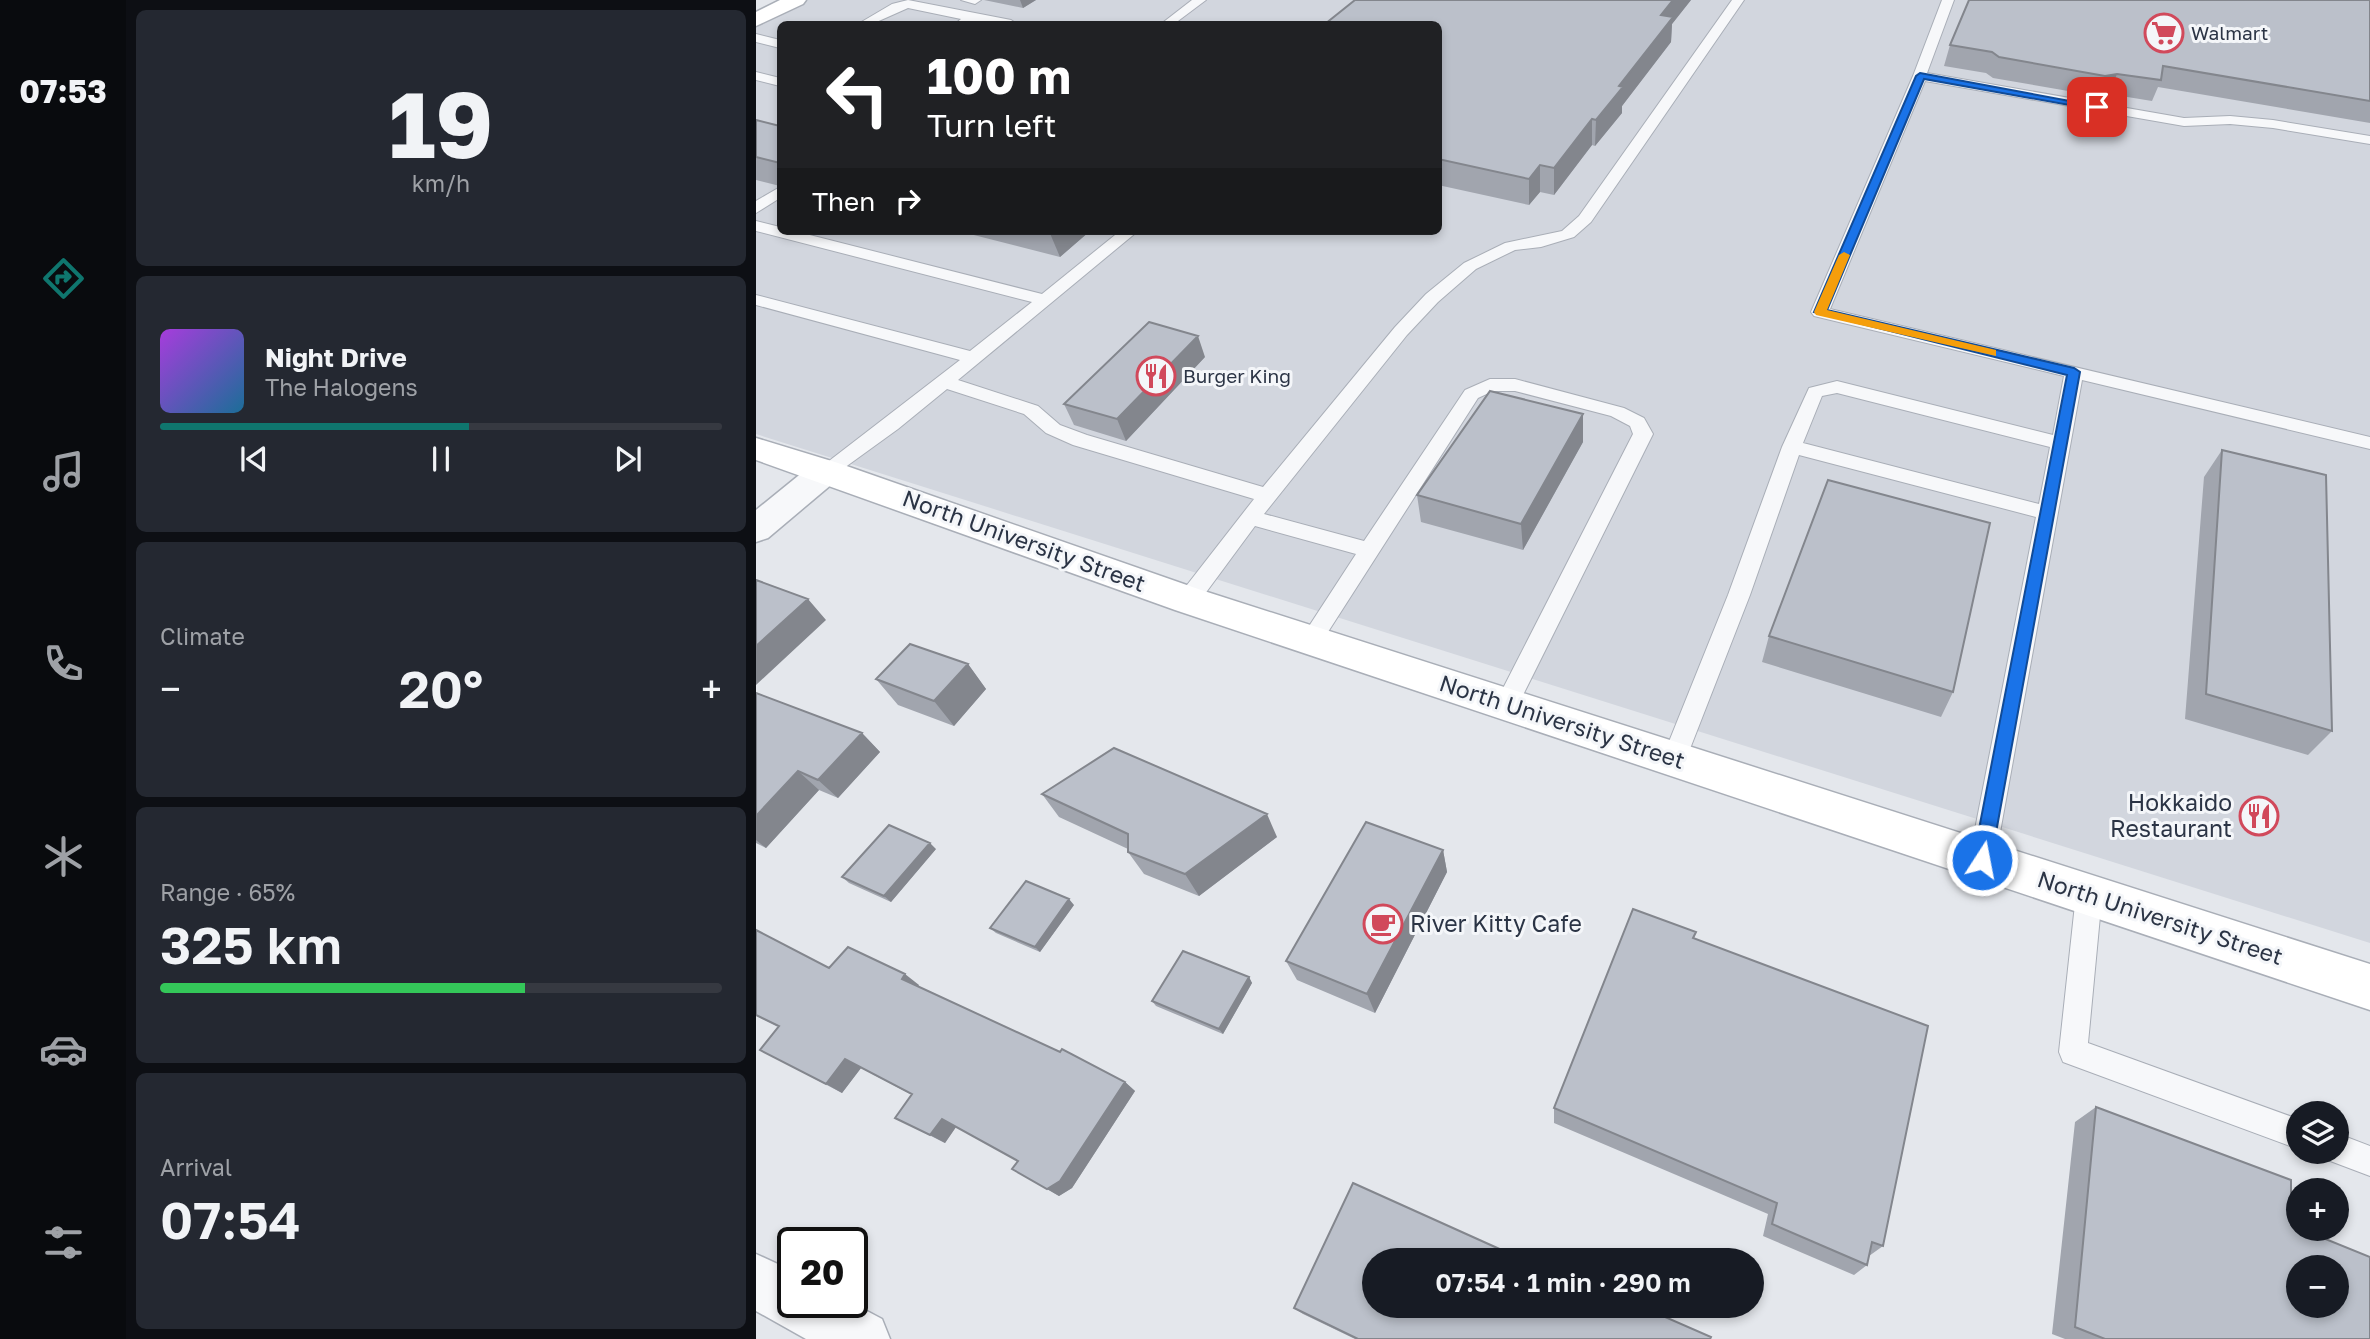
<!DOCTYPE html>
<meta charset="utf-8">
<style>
:root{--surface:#171b24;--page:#242831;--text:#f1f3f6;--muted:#9ea1a6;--line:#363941;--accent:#0f766e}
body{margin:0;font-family:"Golos Text",sans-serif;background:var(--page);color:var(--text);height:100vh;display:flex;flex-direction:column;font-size:26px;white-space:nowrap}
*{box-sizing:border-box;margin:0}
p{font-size:23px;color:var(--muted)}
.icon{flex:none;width:38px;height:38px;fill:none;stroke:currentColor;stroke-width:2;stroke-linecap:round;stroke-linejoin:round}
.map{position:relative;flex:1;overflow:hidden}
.side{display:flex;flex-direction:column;gap:10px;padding:10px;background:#0d0f14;width:630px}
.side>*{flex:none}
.top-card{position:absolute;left:21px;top:21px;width:665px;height:214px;border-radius:10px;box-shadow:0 4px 10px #0003;background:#202124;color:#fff;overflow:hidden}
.fabs{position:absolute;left:1530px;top:1101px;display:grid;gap:14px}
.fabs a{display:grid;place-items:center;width:63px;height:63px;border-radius:50%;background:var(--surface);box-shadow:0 4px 10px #0003;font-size:35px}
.speed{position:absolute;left:21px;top:1227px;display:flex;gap:14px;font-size:35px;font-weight:700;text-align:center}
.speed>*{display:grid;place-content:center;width:91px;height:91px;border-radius:50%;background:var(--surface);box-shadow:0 4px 10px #0003;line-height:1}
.speed .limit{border:4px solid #111;border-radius:10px;background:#fff;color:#111}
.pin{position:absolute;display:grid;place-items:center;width:60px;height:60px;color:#fff;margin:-30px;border-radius:14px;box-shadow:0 4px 10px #0006}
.me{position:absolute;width:77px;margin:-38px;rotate:11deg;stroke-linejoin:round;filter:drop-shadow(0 0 5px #0008)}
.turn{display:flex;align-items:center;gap:24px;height:147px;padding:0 35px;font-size:32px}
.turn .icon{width:91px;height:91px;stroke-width:2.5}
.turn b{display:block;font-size:49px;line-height:60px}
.then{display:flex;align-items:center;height:66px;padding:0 35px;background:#0003;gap:14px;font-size:26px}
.big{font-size:52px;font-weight:600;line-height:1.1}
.side .widget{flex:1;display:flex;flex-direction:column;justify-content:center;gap:10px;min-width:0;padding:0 24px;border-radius:10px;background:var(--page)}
.side .dial{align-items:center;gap:0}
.dial b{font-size:91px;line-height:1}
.song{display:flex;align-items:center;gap:21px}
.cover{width:84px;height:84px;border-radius:10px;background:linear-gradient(135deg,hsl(280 70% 55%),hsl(200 70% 35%))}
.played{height:7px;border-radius:4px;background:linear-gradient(90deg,var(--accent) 55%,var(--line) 55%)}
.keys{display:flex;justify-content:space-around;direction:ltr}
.heat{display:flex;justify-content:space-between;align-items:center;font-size:38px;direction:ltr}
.charge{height:10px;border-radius:5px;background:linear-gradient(90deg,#34c759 65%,var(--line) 0)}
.trip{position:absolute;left:606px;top:1248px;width:402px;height:70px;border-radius:35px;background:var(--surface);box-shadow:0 4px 10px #0003;font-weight:600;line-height:70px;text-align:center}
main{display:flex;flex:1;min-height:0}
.menu{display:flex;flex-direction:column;width:126px;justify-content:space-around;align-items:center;background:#090b0e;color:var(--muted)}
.menu .icon{width:49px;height:49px}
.menu .selected{color:var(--accent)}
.menu b{font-size:32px;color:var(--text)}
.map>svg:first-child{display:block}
.built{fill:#d2d6de;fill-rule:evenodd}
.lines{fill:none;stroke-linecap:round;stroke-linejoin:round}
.lane-casing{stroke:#a9aeb7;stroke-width:2}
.street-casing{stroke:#a9aeb7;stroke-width:3}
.secondary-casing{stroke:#a9aeb7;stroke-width:3}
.lane{fill:#f7f8fa;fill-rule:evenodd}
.street{fill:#f7f8fa;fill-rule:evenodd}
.secondary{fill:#fff;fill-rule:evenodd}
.wall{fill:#a1a5ae}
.shaded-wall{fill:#83868d}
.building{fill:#bbc0ca;stroke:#83868d;stroke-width:2;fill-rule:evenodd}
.route{fill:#1a73e8;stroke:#114b97;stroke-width:2}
.slow{fill:#f59e0b}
.labels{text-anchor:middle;stroke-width:6;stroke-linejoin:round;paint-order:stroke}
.far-poi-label{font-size:19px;fill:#2b3445;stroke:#f4f6f9;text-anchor:start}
.street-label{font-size:23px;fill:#2b3445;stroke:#f4f6f9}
.poi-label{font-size:23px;fill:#2b3445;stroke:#f4f6f9;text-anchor:end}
</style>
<main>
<nav class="menu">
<b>07:53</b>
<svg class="icon selected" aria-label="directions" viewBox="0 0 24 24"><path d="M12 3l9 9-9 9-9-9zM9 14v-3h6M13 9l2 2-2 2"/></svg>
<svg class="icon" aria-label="music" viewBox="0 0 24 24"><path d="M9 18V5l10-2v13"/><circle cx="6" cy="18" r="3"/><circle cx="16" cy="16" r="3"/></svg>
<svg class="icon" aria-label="phone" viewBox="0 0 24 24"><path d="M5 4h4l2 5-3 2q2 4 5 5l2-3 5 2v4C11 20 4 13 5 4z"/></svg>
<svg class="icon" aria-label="climate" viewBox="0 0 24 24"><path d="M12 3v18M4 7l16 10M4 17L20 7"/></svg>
<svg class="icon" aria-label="car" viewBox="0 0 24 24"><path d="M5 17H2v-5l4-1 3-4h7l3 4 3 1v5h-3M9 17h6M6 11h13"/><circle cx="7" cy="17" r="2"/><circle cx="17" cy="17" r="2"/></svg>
<svg class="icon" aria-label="filters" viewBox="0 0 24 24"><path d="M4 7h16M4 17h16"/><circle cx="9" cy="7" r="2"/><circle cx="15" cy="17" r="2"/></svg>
</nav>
<section class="side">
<div class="widget dial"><b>19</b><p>km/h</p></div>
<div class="widget">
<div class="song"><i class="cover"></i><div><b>Night Drive</b><p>The Halogens</p></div></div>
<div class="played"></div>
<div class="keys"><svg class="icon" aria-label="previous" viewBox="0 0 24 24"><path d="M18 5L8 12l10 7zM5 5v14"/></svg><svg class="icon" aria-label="pause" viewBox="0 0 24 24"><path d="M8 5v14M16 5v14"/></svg><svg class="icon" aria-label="next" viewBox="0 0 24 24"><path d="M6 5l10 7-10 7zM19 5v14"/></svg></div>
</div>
<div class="widget"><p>Climate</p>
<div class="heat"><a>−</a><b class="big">20°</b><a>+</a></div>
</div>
<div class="widget"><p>Range · 65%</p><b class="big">325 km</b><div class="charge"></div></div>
<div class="widget"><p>Arrival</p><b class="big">07:54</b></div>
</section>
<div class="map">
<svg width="1614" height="1339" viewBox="0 0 1614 1339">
<rect width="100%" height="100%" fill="#e4e7ec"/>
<path class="built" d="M44,0H1614V943L0,434V23ZM24,24H682V231H24Z"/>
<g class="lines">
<defs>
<path id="lane" d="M152,0L255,20L261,24H237L218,21L213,24H199L205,19L152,8L116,24H102L136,4Z
M205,0H225L219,4Z
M436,0H450L418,24H405Z
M976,0H988L835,222L818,237L785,247L759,250L720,269L682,302L651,335L508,514L608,541L709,390L734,379H759L868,408L888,418L897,434L759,711L751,714L743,711L739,704L877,434L874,426L855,416L759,391H737L722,398L563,646L555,649L547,646L544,640L600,554L499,526L440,606L432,608L424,606L421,600L424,594L498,499L317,445L290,433L268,414L191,389L142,429L77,476H63L60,471L204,360L0,305V295L214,351L276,302L0,231V221L24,227V231H38L286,294L364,231H382L202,380L282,406L304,425L331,435L507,487L639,327L670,294L708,263L749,243L806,231L823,216Z
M1186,0H1198L1171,73L1428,118L1474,116L1517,120L1614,136V144L1517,128L1474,124L1428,126L1169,81L1074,309L1614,437V449L1326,380L1239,860L1235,868L1226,872L1217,868L1213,860L1280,517L1043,455L994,595L930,759L927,766L918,769L909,766L906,759L972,595L1026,447L1053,388L1081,381L1297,435L1308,376L1058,316L1055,312L1157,76ZM1081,393L1294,447L1283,504L1047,443L1066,396Z
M0,34L24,40V48L0,42Z
M0,72L24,78V86L0,80Z
M24,187V198L0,213V201Z
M1333,883L1342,886L1346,895L1332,1043L1542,1119V1149L1307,1062L1303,1052L1320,895L1324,886Z
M1580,1133L1614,1146V1176L1569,1159L1566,1152H1580Z"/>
<path id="street" d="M70,460L82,463L87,471L82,479L12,538L0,542V510L58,463Z
M0,1254L37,1271V1302H94L126,1319L134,1339H50L0,1311Z"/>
<path id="secondary" d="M24,0H50L47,4L0,26V12Z
M0,438L82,463L445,590L1614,964V1010L419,610L0,460Z"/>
</defs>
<use href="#lane" class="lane-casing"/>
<use href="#street" class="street-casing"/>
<use href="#secondary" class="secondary-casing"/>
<use href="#lane" class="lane"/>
<use href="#street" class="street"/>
<use href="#secondary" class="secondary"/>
</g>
<path class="wall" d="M228,0H280L267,8Z
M599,0H935L916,24L915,42L866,106V113L839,146L836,145L798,195L784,192L773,205L682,185V24Z
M1614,0V123L1402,87L1396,101L1353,94L1341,96L1237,78L1230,73L1188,66L1194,45Z
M0,120L24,126V186L0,180Z
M202,231H334L304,257Z
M449,357L370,441L318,425L308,404Z
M827,414V442L767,550L665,522L661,495Z
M1466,450L1576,731L1552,755L1429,719L1448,477Z
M1013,636L1197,692L1185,717L1006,662Z
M212,664L230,689L198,726L142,705L120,679Z
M0,693L106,733L124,752L82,798L63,790L10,848L0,843Z
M286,794L521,837L443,896L388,874L372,852V849L303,817Z
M180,849L135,902L93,883L86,877Z
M687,850L691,872L619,1013L541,980L530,961Z
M318,905L284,952L240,933L234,928Z
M0,930L73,968L163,985L162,986L369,1082L379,1091L316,1188L303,1196L256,1169L262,1161L200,1127L189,1143L139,1118L156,1095L105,1068L86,1093L4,1050L22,1027L0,1016Z
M940,932L938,938L1127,1246L1113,1256L1111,1265L1098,1275L1007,1236L1012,1214L798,1123V1108Z
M493,977L496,983L467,1034L400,1006L396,1001Z
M1340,1107L1535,1225L1614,1339H1309L1296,1334L1319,1122Z
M768,1260L954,1339H599L547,1314L538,1308Z"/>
<path class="shaded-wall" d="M264,0H280L267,8Z
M917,0H935L916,24L915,42L866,106V113L839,146L840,120L863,86L905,15Z
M1361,74L1353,94L1341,96L1349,76Z
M836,119V145L798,195V168Z
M784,165V192L773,205V179Z
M293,231H334L304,257Z
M442,336L449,357L370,441L361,419Z
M827,414V442L767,550L765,524Z
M52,599L70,620L0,685V646Z
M212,664L230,689L198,726L178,701Z
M106,733L124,752L82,798L62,780Z
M42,771L63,790L10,848L0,840V816Z
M511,814L521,837L443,896L429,874Z
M174,843L180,849L135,902L128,896Z
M687,850L691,872L619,1013L611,994Z
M313,899L318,905L284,952L279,947Z
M149,974L163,985L160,989L146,979Z
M493,977L496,983L467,1034L463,1029Z
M89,1059L105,1068L86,1093L70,1084Z
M369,1082L379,1091L316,1188L303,1196L291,1189Z
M186,1119L200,1127L189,1143L174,1135Z"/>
<path class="building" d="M599,0H917L905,15L917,17L863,86L867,87L840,120L836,119L798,168L784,165L773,179L682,159V24H569Z
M1213,0H1614V101L1407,66L1405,80L1361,74L1349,76L1243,57L1236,52L1194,45Z
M0,120L24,126V163L0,157Z
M393,322L442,336L361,419L308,404Z
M734,391L827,414L765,524L661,495Z
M1466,450L1570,475L1576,731L1450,694Z
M1072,480L1234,523L1197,692L1013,636Z
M0,580L52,599L0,646Z
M154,644L212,664L178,701L120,679Z
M0,693L106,733L62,780L42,771L0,816Z
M358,748L511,814L429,874L372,852V834L286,794Z
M610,822L687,850L611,994L530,961Z
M133,825L174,843L128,896L86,877Z
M270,881L313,899L279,947L234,928Z
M877,909L940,932L937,938L1172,1026L1127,1246L1116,1242L1111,1265L1016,1224L1021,1203L798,1108Z
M0,930L73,968L92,947L149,974L146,979L304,1052L306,1049L369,1082L304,1181L291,1189L256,1169L262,1161L186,1119L174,1135L139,1118L156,1094L89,1059L70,1084L4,1050L23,1026L0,1015Z
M427,951L493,977L463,1029L396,1001Z
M1340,1107L1535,1180V1225L1614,1257V1339H1349L1319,1327ZM1542,1267H1580V1306H1542Z
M597,1183L768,1260H618V1306H884L955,1337L954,1339H602L538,1308Z"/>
<path class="route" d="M1164,73L1346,107L1341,110L1168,79L1071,310L1318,368L1324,372L1235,860L1232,866L1226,868L1219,866L1217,860L1311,375L1058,312L1160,76Z"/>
<path class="slow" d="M1088,252L1094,255L1071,310L1240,350V356L1060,315L1058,312L1083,255Z"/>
<defs>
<symbol id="supermarket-ring" viewBox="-11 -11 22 22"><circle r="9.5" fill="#f4f6f9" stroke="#d1495b" stroke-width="1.5"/><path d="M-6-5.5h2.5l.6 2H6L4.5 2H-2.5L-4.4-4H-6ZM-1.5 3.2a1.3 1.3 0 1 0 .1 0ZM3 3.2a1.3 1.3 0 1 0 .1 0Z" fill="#d1495b"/></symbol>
<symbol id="restaurant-ring" viewBox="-11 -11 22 22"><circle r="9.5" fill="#f4f6f9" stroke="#d1495b" stroke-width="1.5"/><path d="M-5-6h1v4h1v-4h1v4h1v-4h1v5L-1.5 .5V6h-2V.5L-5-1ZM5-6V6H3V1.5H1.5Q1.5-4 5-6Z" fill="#d1495b"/></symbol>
<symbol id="cafe-ring" viewBox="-11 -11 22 22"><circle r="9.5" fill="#f4f6f9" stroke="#d1495b" stroke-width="1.5"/><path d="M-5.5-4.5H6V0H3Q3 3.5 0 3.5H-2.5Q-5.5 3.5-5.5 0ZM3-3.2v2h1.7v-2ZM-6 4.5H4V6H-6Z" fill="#d1495b"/></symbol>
</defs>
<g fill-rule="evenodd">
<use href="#supermarket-ring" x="1386" y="11" width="44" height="44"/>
<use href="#restaurant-ring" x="378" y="354" width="44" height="44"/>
<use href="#restaurant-ring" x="1481" y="794" width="44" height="44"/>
<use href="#cafe-ring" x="605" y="902" width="44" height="44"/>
</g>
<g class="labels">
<g class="far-poi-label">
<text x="1435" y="40">Walmart</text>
<text x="427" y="383">Burger King</text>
</g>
<g class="street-label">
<text transform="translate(268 541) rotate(20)" y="8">North University Street</text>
<text transform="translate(806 722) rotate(18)" y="8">North University Street</text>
<text transform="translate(1404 918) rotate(18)" y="8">North University Street</text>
</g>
<g class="poi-label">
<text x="1476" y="811">Hokkaido<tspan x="1476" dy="26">Restaurant</tspan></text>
<text x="654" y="932" text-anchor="start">River Kitty Cafe</text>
</g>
</g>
</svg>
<div class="fabs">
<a><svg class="icon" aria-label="layers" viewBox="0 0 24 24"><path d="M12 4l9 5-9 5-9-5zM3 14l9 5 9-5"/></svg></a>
<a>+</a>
<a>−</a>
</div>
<div class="speed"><div class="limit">20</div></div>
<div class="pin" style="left:1341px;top:107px;background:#d93025"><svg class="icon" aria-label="arrive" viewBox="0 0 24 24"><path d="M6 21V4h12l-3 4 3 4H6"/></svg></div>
<svg class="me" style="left:1226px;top:860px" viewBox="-20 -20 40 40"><circle r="17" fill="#1a73e8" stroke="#fff" stroke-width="3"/><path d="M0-11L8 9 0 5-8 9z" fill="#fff"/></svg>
<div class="trip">07:54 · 1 min · 290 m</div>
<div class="top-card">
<div class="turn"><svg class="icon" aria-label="left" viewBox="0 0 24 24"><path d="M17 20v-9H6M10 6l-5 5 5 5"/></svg><div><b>100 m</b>Turn left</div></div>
<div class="then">Then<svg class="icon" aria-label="right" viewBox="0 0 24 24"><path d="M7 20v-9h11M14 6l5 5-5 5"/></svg></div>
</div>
</div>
</main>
